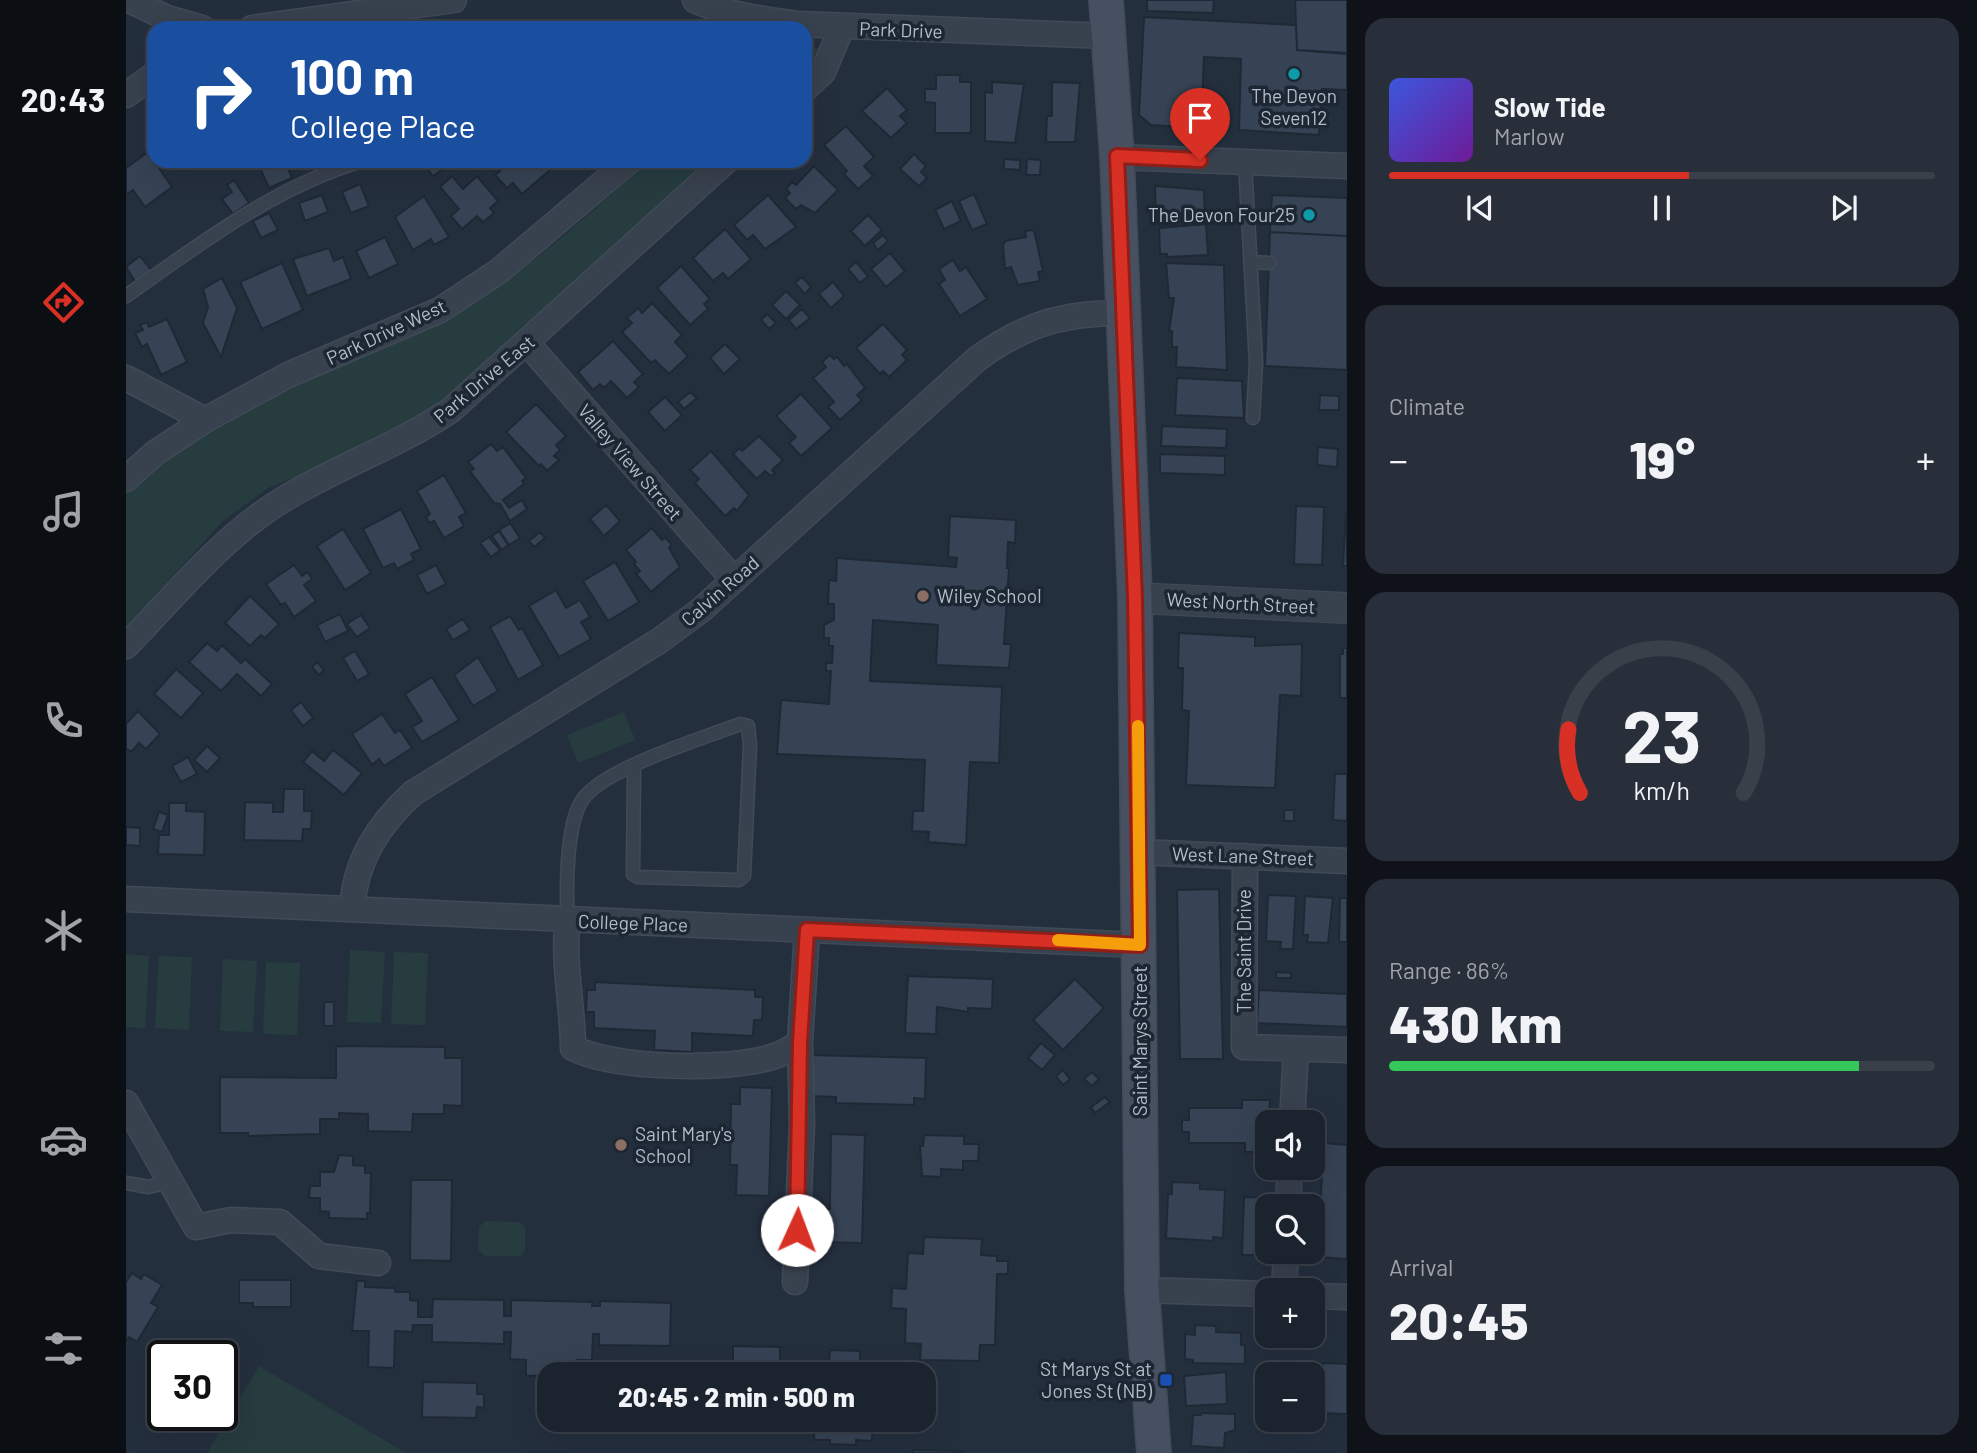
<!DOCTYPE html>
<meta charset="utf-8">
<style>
:root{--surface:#1b232e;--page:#282f3a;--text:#f1f3f6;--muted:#a0a4aa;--line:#39404a;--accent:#d93025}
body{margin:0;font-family:Barlow,sans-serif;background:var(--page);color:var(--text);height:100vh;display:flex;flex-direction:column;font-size:26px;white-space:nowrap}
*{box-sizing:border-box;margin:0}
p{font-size:23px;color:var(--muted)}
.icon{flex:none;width:38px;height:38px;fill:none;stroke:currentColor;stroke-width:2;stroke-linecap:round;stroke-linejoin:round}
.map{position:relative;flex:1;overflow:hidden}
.details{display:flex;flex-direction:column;gap:18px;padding:18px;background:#0f1319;width:630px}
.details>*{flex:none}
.banner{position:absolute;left:21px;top:21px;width:665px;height:147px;border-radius:21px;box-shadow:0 7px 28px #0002,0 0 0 2px var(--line);background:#1a4fa0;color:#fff;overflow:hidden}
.controls{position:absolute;left:1129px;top:1110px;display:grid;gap:14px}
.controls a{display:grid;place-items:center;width:70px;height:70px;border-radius:14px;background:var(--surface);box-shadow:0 7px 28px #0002,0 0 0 2px var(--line);font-size:35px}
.speed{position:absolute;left:21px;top:1340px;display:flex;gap:14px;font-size:35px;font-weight:700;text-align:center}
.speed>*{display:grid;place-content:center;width:91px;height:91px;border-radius:50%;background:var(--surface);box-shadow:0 7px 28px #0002,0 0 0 2px var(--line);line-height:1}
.speed .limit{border:4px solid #111;border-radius:10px;background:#fff;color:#111}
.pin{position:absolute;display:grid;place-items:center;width:60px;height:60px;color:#fff;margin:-72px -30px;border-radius:50% 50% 50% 0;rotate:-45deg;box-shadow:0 0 7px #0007}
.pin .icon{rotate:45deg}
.me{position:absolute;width:77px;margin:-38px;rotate:2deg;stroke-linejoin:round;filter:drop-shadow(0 0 5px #0008)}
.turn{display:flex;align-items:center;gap:24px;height:147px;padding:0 28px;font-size:32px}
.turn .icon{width:91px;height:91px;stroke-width:2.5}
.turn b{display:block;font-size:49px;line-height:60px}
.big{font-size:52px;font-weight:800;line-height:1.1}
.details .tile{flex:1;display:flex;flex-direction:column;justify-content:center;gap:10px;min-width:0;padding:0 24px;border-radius:21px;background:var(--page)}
.details .dial{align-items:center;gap:0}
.dial svg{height:182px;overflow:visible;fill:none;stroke:var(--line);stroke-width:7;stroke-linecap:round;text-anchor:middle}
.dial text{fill:var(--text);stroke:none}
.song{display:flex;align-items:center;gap:21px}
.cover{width:84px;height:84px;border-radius:10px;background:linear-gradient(135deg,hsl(230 70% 55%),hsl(280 70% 35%))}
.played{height:7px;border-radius:4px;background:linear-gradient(90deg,var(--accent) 55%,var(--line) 55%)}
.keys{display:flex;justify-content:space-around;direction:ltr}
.heat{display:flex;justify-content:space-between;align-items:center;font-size:38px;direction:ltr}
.charge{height:10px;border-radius:5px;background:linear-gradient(90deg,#34c759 86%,var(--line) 0)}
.trip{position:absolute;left:411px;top:1362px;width:399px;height:70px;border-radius:21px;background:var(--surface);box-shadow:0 7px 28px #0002,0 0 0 2px var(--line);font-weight:800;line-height:70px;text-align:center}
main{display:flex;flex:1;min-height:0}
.dock{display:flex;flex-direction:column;width:126px;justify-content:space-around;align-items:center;background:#0b0e12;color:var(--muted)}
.dock .icon{width:49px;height:49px}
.dock .current{color:var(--accent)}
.dock b{font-size:32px;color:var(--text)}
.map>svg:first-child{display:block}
.green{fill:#263c3f}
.building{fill:#364354;stroke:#1f2835;stroke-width:2}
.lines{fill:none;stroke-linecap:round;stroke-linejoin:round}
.service-casing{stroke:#414a57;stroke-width:15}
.minor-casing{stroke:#414a57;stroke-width:27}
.tertiary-casing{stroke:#414a57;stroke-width:32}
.secondary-casing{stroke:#414a57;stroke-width:36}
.service{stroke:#38414e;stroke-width:12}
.minor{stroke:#38414e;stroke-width:24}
.tertiary{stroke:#38414e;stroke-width:30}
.secondary{stroke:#465061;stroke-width:33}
.route-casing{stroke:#8d1f18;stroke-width:18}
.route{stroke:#d93025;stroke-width:12}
.slow{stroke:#f59e0b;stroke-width:12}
.culture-dot{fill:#0f9aa8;stroke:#1d2633;stroke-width:2.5}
.education-dot{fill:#8d6e63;stroke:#1d2633;stroke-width:2.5}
.transit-dot{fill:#1a4fb4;stroke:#1d2633;stroke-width:2.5}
.labels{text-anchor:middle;stroke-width:7;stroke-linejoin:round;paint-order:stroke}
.street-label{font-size:19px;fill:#b4bcc9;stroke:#1d2633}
.poi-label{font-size:19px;fill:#b4bcc9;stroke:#1d2633;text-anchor:end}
</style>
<main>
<nav class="dock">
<b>20:43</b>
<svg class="icon current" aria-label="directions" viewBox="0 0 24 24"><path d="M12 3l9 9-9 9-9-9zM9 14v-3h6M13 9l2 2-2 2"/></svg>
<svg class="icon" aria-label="music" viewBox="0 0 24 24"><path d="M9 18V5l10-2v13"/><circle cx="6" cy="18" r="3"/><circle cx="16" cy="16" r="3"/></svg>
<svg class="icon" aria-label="phone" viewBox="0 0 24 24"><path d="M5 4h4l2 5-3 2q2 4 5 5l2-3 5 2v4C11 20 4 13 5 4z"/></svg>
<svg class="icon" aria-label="climate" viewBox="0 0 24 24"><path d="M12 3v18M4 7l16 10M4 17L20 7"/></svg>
<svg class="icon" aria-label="car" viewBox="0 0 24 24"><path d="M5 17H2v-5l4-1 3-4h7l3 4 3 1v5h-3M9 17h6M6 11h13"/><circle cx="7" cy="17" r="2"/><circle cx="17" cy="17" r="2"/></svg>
<svg class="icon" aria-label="filters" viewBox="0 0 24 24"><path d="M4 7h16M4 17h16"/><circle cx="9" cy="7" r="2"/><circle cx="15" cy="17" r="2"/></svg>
</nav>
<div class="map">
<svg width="1221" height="1453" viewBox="0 0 1221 1453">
<rect width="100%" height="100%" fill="#242f3e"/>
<path class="green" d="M679,46L697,49L679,87Z
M521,161H594L305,412L228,454L142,488L97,521L0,627V487C49,448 104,413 162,387C205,367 251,353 293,331C383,287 449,229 521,161Z
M498,712L509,740L452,763L441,735Z
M224,950L259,952L255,1023L221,1022Z
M268,952L302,953L299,1025L265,1024Z
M0,954L23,956L19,1028L0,1027Z
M33,956L66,957L63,1030L29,1028Z
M97,959L131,961L127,1032L94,1031Z
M140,962L174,963L171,1035L137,1034Z
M359,1221L393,1222L399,1226V1250L395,1256H359L352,1250L353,1227Z
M133,1366L280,1453H81Z"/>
<path class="building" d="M1021,0H1088L1087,13L1021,11Z
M1169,0H1221V54L1171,50Z
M1018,17L1170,25L1171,50L1221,53V90L1196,89L1193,135L1113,130L1115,59L1078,57L1075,128L1025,125L1013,115Z
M810,75H834V82H845V133H809V103L799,102V89H810Z
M866,82L898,84L889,143L859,141V92L866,93Z
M926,82L954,83L949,142H920L921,116H926Z
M761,88L781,110L774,116L781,123L765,138L736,111Z
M720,126L748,157L738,166L747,176L732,189L718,174L721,171L698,145Z
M22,152L46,187L19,207L7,190L0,195V168Z
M788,154L800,166L795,172L801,178L793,186L774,169Z
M878,159L894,160V170L878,169Z
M901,159L915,160L914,175H900Z
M51,161H71L58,170Z
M151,161H159L166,178L143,188L134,168Z
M319,161L322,165L307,176L296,162Z
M371,161H417L424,170L396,194L387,183L381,188L369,175L374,171L368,164Z
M688,166L712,190L689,213L675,205L670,209L659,198L664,193L660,189L666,182L670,185Z
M326,176L337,189L351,176L372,201L364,208L368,213L357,222L351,216L336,229L325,216L333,209L314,187Z
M108,180L123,203L107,214L96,199L106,192L101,185Z
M234,184L243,206L225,213L216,192Z
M1029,186L1078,190L1079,220H1030Z
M848,194L861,224L846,230L833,201Z
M196,195L202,212L179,221L173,203Z
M642,195L670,227L639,249L627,235L621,240L608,225Z
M1146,195L1221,198V236L1144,232Z
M298,196L323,237L308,245L305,239L287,250L269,217Z
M826,201L835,221L818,229L809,210Z
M143,213L152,230L135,238L127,221Z
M742,215L756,230L739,246L725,231Z
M1080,224L1082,255L1041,257V254H1034L1033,228Z
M599,229L625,259L602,279L597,273L587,281L567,258Z
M908,230L917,271L912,272L914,281L892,285L885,267L879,269L877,245L879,241L900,237L899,231Z
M1144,232L1221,236V370L1139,366Z
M757,235L762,241L752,250L747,243Z
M259,237L272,264L243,278L230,251Z
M203,248L208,261L217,257L225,279L181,296L167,259Z
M764,253L779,271L760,287L745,269Z
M14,256L26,271L10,283L0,267Z
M827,260L834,271L840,267L861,299L834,316L813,284L819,280L813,269Z
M730,262L742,276L734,283L722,269Z
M156,263L177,310L136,329L114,282Z
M1040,263L1098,265L1101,370L1050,367L1051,347H1046V331H1043L1048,298H1043Z
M555,266L584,299L578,304L582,309L564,325L531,288Z
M676,277L685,287L679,294L669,283Z
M96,278L111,308L95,357L77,323L82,307L77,289Z
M707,282L718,296L705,308L693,294Z
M660,291L674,305L660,319L646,305Z
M526,303L556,335L549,342L562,356L543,374L529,360L525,363L496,332L506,323L501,318L512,308L516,313Z
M676,309L684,318L670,329L663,320Z
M641,314L650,323L643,329L635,320Z
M41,319L61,362L35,375L21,344L16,347L9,333L17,330L14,325L21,322L23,327Z
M757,324L781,350L776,355L781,360L763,377L757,371L754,374L730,348Z
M487,341L517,374L508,382L513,387L501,398L485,381L478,388L474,384L467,390L452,372Z
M599,344L614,359L598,374L584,358Z
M704,355L708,359L711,357L718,366L721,364L739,388L731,395L736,400L714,420L702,407L708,402L687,378L700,367L696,362Z
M1051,378L1116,381L1118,418L1049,415Z
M564,392L571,398L558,409L552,402Z
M675,394L706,428L675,456L663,443L670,437L650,416Z
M1194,395L1213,396V410H1193Z
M539,397L556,415L539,431L522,412Z
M410,404L440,436L430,445L434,450L428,456L433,460L421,471L415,464L413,466L380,432Z
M1036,426L1101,429L1100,448L1035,446Z
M633,436L657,460L646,470L649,473L645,476L639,471L631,479L607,454L614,448L616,451Z
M365,444L371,451L377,447L400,478L396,481L398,484L377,500L383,508L396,500L401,509L384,521L374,504L368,503L344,471L348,469L342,462Z
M1192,447L1212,449L1211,467L1191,465Z
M585,451L623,495L611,511L608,508L599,516L569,483L573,479L564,470Z
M1034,454L1099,456V475L1034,473Z
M318,475L340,513L333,517L338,526L318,538L308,521L303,523L300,517L304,514L291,491Z
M480,505L494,521L478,536L464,519Z
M1170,506L1198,507L1196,565L1168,564Z
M275,509L295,549L285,554L288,560L271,569L268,563L257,568L237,529Z
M1220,514H1221V566H1217Z
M824,516L890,520L889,543L882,542L881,568H883L878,644H885L883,668L810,665L812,625L747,620L744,681L876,687L873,763L844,762L840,845L802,842L803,832L786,831L787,811H797L799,760L651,754L655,700L703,704L705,671H700V663H706L707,646H703V638H698V625L708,620V604H702L703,580L710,581L711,558L830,567L831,558L822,557Z
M384,523L394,538L383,545L373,530Z
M526,528L536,540L539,537L546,545L543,548L554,567L525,592L510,574L514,571L508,564L510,562L500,550Z
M217,529L245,573L219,590L191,546Z
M373,531L382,545L376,550L366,536Z
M414,532L419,538L408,547L403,541Z
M363,537L374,550L365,557L354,543Z
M489,562L513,602L482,621L457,581Z
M168,565L176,576L182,572L186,579L178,585L190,601L168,617L159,603L155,605L140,584Z
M310,565L320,584L301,594L291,575Z
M430,590L440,608L454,600L464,617L455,622L465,639L433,657L403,606Z
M124,596L153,624L139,638L135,635L124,646L99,623Z
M214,614L222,631L199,642L191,625Z
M235,615L244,628L231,637L221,624Z
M384,616L393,630L396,628L417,665L392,680L364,627Z
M337,619L344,630L327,640L320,629Z
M1053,633L1129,637V646L1176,644L1175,696L1154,695L1149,788L1060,785L1063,711L1056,710L1057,668H1052Z
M81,643L91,651L96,645L115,663L119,659L146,684L135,696L111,674L95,691L63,662Z
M1217,648H1221V698H1214V654H1217Z
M229,651L243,674L231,681L217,658Z
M352,657L372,691L347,706L328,675Z
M191,662L198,670L193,675L186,667Z
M50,669L77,693L55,718L28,694Z
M306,677L333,720L296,742L286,727L296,721L279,694Z
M175,702L187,718L177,726L165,710Z
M12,711L34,734L20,749L13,743L5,752L0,748V724Z
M256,714L269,733L274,730L286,748L258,766L253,759L246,765L226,734Z
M81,746L94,758L81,772L68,760Z
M207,750L236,773L218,795L177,762L186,751L198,761Z
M62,757L71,774L55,782L46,766Z
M1209,774H1221V821L1207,820Z
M158,789H178V811H186L185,829H177L176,841L118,840L119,802L147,803V812H157Z
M43,803H60V811L79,812L78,855L32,854L33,835H43Z
M1158,810H1168V821H1158Z
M33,812L42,815L36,832L27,829Z
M0,827L14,828V846L0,845Z
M1093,889L1097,1059H1054L1051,890Z
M1142,895L1170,896L1167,949H1154L1155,942L1140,941Z
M1179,896L1207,898L1202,943L1181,942L1182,935H1177Z
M1214,898H1221V942H1213Z
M1150,972L1165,973V978H1150Z
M782,976L867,979L866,1009L842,1008V1012L811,1007L810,1034L779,1033Z
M949,979L978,1008L937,1050L907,1020Z
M469,982L629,990V997H637L636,1020H628L627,1036L566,1033V1052L528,1050L529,1031L468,1028V1012H460L461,990H469Z
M1133,990L1221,994V1027L1131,1023Z
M198,1002H208V1026H198Z
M915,1043L929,1055L916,1070L902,1058Z
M210,1046L319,1047V1058H336V1106L318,1105V1114H287L286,1132L242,1131V1114L213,1113V1119H194V1134L122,1136V1133H94V1077L210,1078Z
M685,1055L800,1058L799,1099L788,1098V1105L710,1103V1097L684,1096Z
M937,1070L944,1079L937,1085L930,1076Z
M966,1072L973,1079L966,1086L958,1079Z
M614,1087L646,1088L643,1196L610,1195L611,1165H604L605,1104H614Z
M979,1097L984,1102L969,1113L965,1107Z
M1116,1100H1144L1141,1152H1119V1143H1063V1132H1056V1120H1063V1108H1116Z
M705,1134L739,1135L736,1243L694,1242V1209H704Z
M798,1135L838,1136V1144H853L852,1161H837V1170L815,1169V1177L796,1176L794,1146H797Z
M1198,1143L1221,1145V1259L1191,1257Z
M1136,1153L1141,1154V1165H1136Z
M213,1155L227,1156V1165L239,1166V1173H245L244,1213H241V1219L203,1218V1212L194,1211V1198H183L184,1186H194V1172H208Z
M285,1180H326L325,1261L284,1260Z
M1046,1182L1074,1183V1189L1099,1190L1097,1238L1087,1237V1241L1040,1238L1042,1194H1046Z
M1118,1197L1148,1198L1147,1206H1141V1240H1137V1251H1133V1255H1116Z
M798,1237L856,1239L855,1255L871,1256V1261H882V1274H871L869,1345H854L853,1361L794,1360L795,1344L779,1343L780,1309L765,1308L766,1288L780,1289L782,1253L797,1254Z
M6,1273L15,1279L18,1274L36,1285L25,1303L32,1307L11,1342L3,1337L0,1341V1282Z
M113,1280H165V1307H127V1303H113Z
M231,1281H239V1287L269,1288V1292H284V1300L292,1301V1317H306L307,1299L378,1300V1316H385V1300L467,1302L466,1306H474V1301L545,1303L544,1346L473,1345V1334H467L466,1360H451L450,1374L400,1376V1360L384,1359L385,1332H378V1344L306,1342V1325H287L286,1332L269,1331L268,1368L242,1367L243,1331H226Z
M1069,1325L1090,1326V1332L1115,1333V1345H1119V1364L1067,1363V1360L1059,1359V1334L1069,1335Z
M607,1346L654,1347V1374H607Z
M704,1350L734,1351V1362L748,1363L747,1374H690V1361H703Z
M1197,1363L1221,1364V1414L1193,1413L1194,1401L1186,1400L1190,1384H1196Z
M1100,1372L1101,1404L1060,1406L1058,1376Z
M297,1382L351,1383V1394H358V1408L351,1407L350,1418L296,1417Z
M1075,1413L1109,1414V1430L1099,1433L1098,1448L1065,1446L1067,1415H1075Z
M500,1419H552V1421Z
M689,1419H747L746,1441L730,1440V1445L704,1444V1440H688Z
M787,1450L837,1451V1453H787Z"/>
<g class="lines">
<defs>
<path id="service" d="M1119,162L1130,363L1127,418
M1125,262L1143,263
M0,296C74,244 148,187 236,161
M442,920C440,890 440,828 455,802C474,769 576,739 614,724L622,726L624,745L618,876L613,880L512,877L507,874L508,766
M0,1183L22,1187L44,1182"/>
<path id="minor" d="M3,0L41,18L76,28
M569,0C600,15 638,19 672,24L983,36
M126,28L328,0
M679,89L697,72L716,27
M0,95L28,75
M991,157L1221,166
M401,343L608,580
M0,378L79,420
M0,479L29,453L79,420L162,375L314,310L373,271L503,161
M0,646C46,599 91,543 147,506C204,469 269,448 325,410L600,161
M1013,852L1221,861
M1119,856L1118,1047L1221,1050
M0,899L1014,945
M226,909C229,861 252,825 287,793L533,641L575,610L851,359C899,324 937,313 997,313
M442,920C436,960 447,1006 447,1048C488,1069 601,1071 646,1057C656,1054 666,1048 674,1042L681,930
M0,1103L70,1227L105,1220L154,1222L193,1256L252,1263
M1166,1122L1170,1049
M1162,1206L1164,1167
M669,1282L676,1124L674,1042
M1016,1290L1141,1294
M1158,1290L1160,1251
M1186,1296L1221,1297"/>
<path id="tertiary" d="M1009,598L1221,608"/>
<path id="secondary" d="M980,0L991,157L1009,598L1016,1290L1028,1453"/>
</defs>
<use href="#service" class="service-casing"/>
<use href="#minor" class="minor-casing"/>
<use href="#tertiary" class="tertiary-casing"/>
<use href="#secondary" class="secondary-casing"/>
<use href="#service" class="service"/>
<use href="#minor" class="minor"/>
<use href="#tertiary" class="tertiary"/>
<use href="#secondary" class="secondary"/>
</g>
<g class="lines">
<defs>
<path id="route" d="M671,1230L674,1042L681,930L1014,945L1009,598L991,156L1074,160"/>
</defs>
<use href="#route" class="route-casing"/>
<use href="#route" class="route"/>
<path class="slow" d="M932,940L1014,945L1012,726"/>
</g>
<g class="culture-dot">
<circle cx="1168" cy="74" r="7"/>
<circle cx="1183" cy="215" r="7"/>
</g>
<g class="education-dot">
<circle cx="797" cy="596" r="7"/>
<circle cx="495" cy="1145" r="7"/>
</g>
<rect class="transit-dot" x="1033" y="1373" width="14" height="14" rx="3.5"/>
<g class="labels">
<g class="street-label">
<text transform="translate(775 30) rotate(2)" y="7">Park Drive</text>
<text transform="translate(260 332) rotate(-25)" y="7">Park Drive West</text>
<text transform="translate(358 379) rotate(-40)" y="7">Park Drive East</text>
<text transform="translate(504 462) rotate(49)" y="7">Valley View Street</text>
<text transform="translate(594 591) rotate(-41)" y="7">Calvin Road</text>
<text transform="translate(1115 603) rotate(3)" y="7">West North Street</text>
<text transform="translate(1117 856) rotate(2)" y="7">West Lane Street</text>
<text transform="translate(507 923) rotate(2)" y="7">College Place</text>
<text transform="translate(1118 951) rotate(-90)" y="7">The Saint Drive</text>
<text transform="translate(1014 1041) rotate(-90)" y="7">Saint Marys Street</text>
</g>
<g class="poi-label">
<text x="1168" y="103" text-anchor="middle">The Devon<tspan x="1168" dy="22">Seven12</tspan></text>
<text x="1169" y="222">The Devon Four25</text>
<text x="811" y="603" text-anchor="start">Wiley School</text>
<text x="509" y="1141" text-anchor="start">Saint Mary's<tspan x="509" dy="22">School</tspan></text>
<text x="1026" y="1376">St Marys St at<tspan x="1026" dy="22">Jones St (NB)</tspan></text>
</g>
</g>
</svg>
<div class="controls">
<a><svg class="icon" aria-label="sound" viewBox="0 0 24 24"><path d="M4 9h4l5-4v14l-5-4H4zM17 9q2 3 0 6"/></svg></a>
<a><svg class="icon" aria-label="search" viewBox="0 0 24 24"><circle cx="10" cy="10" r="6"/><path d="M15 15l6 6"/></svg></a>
<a>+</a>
<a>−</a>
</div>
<div class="speed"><div class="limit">30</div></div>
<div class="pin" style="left:1074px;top:160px;background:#d93025"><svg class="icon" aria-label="arrive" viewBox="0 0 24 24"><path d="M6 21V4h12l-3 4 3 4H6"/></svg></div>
<svg class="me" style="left:671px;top:1230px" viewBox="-20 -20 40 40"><circle r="19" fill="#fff"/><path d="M0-13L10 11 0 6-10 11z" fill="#d93025"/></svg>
<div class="trip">20:45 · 2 min · 500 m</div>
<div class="banner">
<div class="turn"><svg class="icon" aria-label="right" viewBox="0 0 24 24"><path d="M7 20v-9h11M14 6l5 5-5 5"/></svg><div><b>100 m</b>College Place</div></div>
</div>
</div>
<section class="details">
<div class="tile">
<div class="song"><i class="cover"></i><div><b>Slow Tide</b><p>Marlow</p></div></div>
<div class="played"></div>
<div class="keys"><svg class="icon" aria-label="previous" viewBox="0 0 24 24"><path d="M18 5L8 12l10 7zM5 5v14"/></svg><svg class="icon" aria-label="pause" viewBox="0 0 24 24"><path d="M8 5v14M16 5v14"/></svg><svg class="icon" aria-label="next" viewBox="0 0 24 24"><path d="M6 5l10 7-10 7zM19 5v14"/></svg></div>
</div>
<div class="tile"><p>Climate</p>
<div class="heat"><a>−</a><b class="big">19°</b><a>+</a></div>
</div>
<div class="tile dial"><svg viewBox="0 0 100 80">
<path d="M14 69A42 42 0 1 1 86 69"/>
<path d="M14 69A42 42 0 0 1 9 41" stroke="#d93025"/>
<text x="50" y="56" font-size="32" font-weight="700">23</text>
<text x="50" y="72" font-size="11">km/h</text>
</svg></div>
<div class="tile"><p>Range · 86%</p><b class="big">430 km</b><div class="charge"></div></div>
<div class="tile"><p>Arrival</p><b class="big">20:45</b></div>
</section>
</main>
